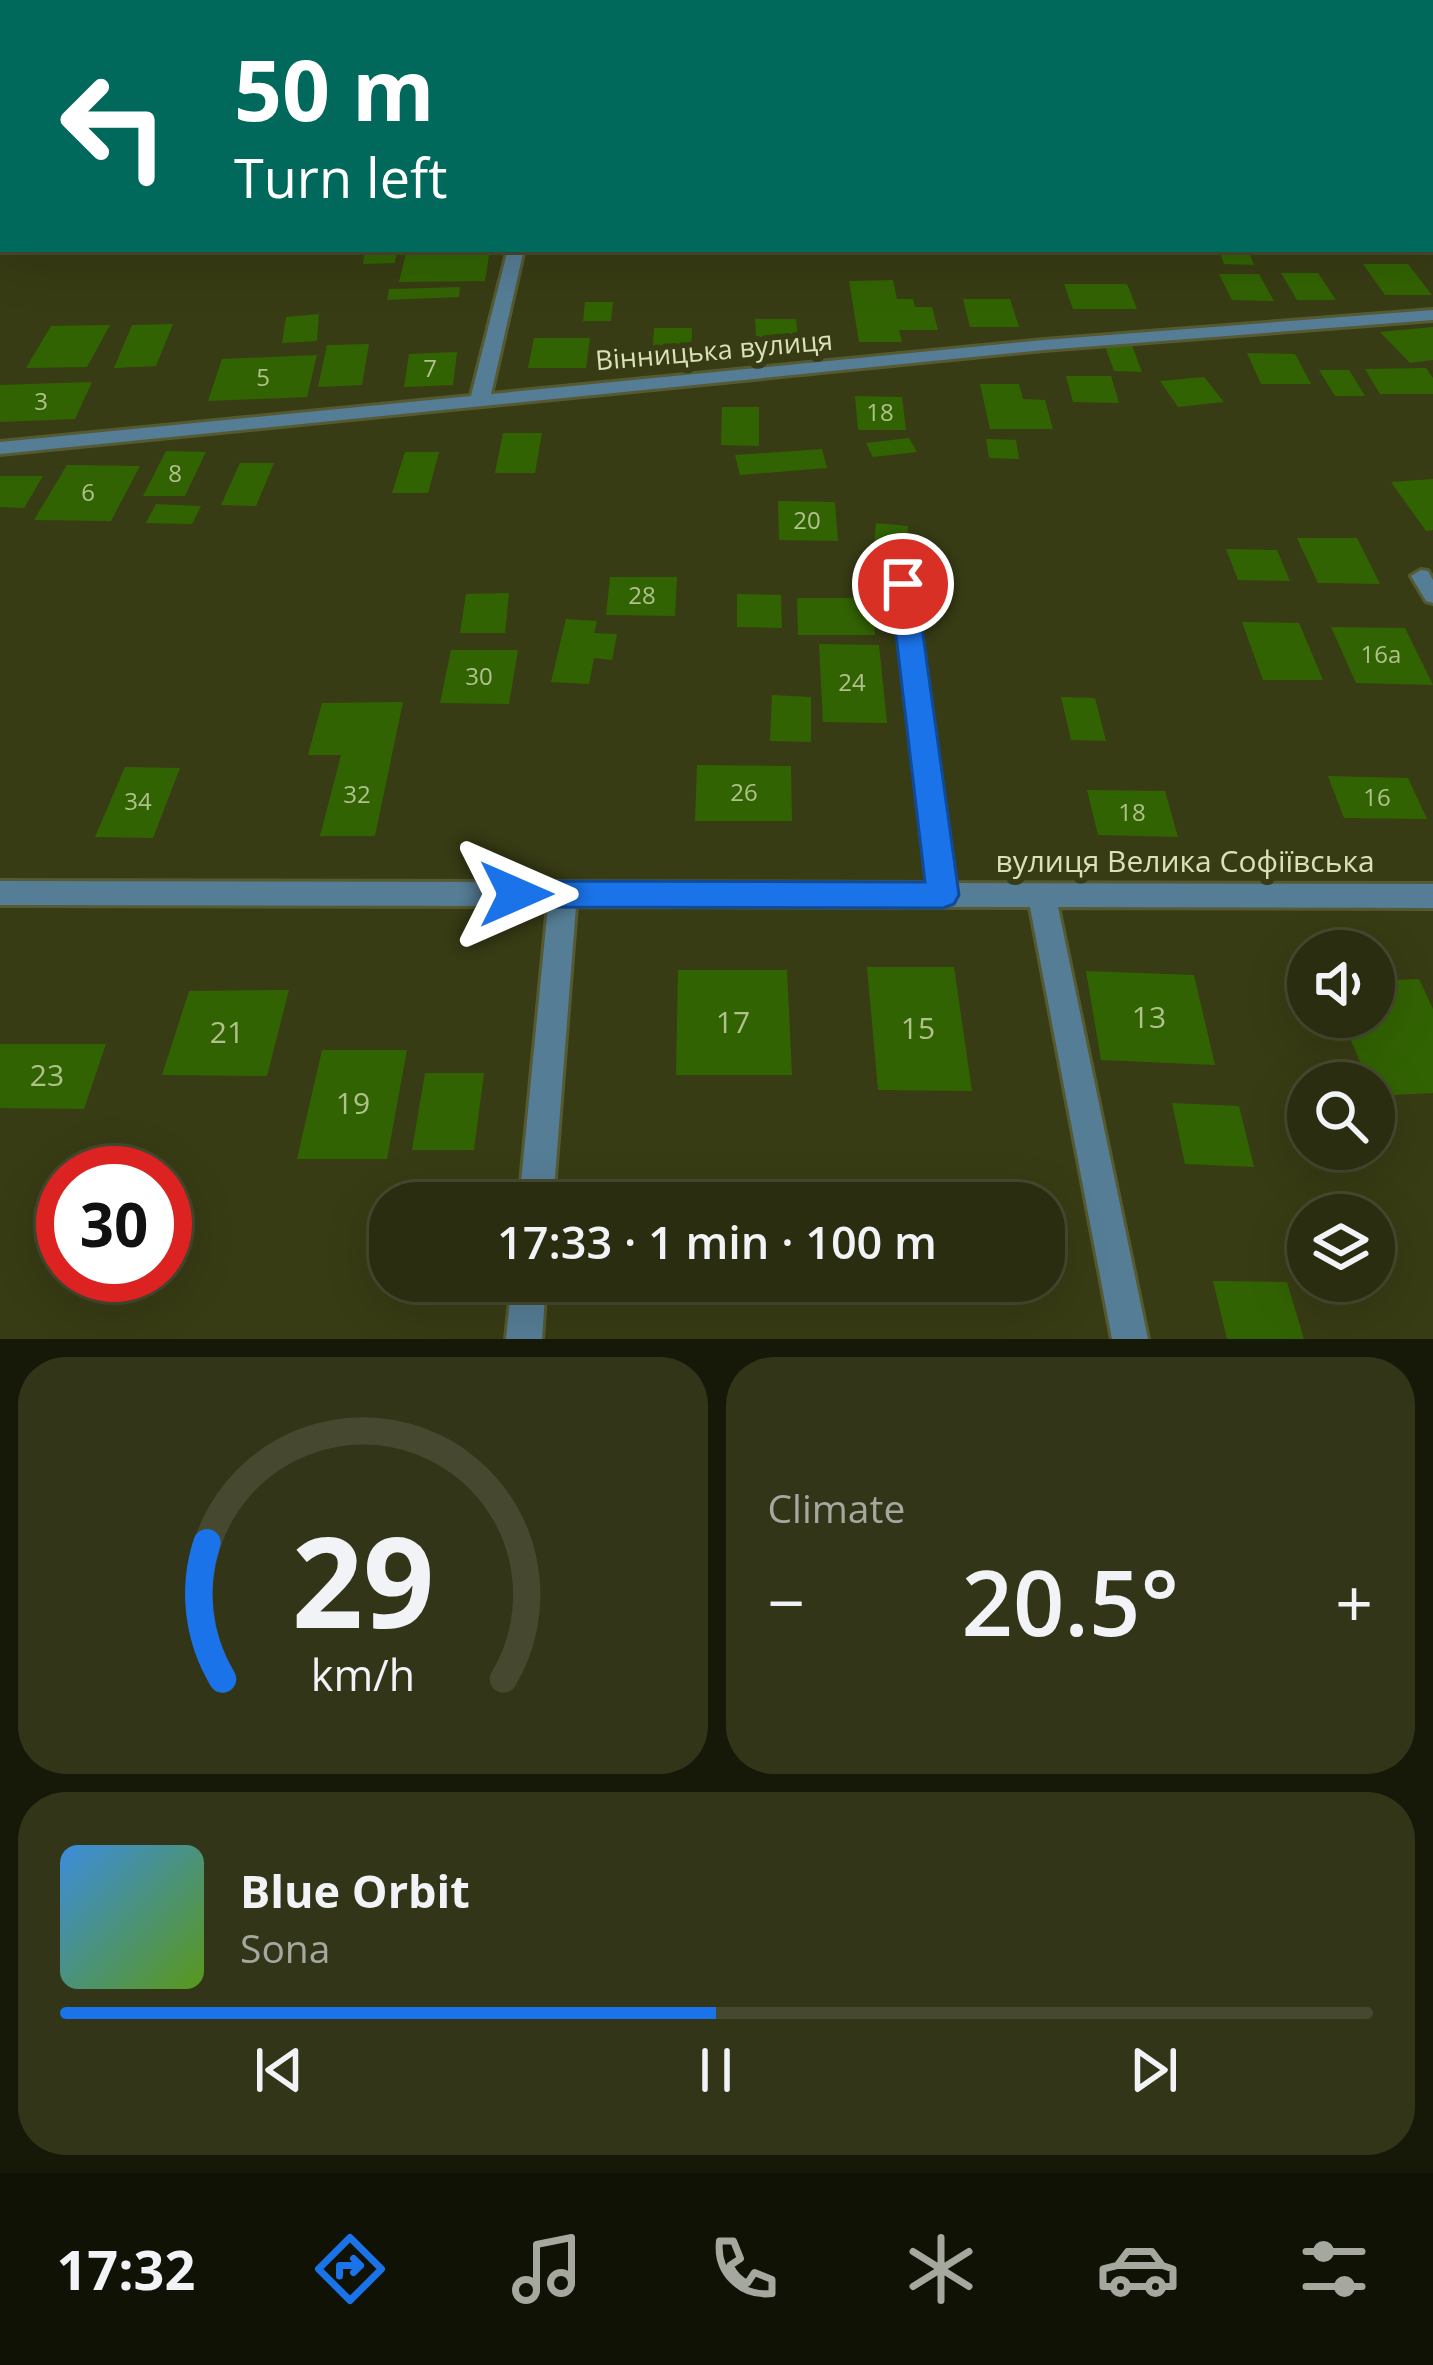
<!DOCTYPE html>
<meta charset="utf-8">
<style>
:root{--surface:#2a2d0f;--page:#323518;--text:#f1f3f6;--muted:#a5a89e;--line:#46492f;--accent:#1a73e8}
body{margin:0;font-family:"Open Sans",sans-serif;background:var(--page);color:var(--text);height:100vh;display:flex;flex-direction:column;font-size:45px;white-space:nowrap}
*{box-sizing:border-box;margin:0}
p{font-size:39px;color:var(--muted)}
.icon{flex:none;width:66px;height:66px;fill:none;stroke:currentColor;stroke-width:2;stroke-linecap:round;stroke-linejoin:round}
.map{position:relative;height:1339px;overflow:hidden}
.sheet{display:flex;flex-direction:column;gap:18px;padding:18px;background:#171908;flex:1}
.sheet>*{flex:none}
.guide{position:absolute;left:0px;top:0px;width:1434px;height:252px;box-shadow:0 12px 48px #0002,0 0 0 3px var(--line);background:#00695c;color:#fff;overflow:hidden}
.fabs{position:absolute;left:1287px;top:930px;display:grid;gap:24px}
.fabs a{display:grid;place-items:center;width:108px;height:108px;border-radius:50%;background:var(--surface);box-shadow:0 12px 48px #0002,0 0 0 3px var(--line);font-size:60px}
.speed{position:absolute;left:36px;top:1146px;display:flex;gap:24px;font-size:60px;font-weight:700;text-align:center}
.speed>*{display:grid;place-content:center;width:156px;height:156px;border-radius:50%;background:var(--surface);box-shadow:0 12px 48px #0002,0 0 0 3px var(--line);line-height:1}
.speed .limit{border:18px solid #d22;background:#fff;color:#111}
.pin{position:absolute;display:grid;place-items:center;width:102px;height:102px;color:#fff;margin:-51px;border:6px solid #fff;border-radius:50%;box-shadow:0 3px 12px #0007}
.me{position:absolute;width:132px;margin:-66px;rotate:90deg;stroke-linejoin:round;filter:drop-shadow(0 0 9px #0008)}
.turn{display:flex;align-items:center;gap:42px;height:252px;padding:0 36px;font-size:54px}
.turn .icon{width:156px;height:156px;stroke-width:2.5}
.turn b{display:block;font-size:84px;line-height:102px}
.big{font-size:90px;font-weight:600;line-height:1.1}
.sheet .card{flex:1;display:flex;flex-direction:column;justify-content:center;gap:18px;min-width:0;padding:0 42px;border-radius:48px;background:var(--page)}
.sheet .dial{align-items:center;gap:0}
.dial svg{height:312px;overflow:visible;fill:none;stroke:var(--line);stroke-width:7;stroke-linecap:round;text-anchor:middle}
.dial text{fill:var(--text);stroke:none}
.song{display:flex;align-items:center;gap:36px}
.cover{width:144px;height:144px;border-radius:18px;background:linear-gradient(135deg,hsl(210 70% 55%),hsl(90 70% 35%))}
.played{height:12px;border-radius:6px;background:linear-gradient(90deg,var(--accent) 50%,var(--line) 50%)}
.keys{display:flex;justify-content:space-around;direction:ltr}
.heat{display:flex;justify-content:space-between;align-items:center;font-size:66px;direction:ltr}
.sheet .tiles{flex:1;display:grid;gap:18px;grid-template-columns:1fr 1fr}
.card:last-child{grid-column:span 2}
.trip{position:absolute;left:369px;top:1182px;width:696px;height:120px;border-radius:48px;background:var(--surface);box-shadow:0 12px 48px #0002,0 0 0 3px var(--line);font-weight:600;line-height:120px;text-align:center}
.menu{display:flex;height:192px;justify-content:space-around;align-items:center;background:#111206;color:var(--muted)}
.menu .icon{width:84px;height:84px}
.menu .on{color:var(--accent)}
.menu b{font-size:54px;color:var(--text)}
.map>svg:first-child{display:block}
.building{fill:#326303}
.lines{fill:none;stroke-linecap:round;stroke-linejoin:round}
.service-casing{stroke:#555a32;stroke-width:6}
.minor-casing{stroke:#555a32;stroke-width:6}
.service{fill:#557d95;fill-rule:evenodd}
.minor{fill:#557d95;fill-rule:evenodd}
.route{fill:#1a73e8;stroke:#114b97;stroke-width:3}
.labels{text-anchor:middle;stroke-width:12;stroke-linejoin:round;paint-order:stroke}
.number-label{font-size:24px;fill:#b0c18c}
.far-street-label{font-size:27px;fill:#dae0ba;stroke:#383c14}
.street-label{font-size:30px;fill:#dae0ba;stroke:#383c14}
.near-number-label{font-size:30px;fill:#b0c18c}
</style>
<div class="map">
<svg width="1433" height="1339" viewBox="0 0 1433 1339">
<rect width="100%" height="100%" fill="#383c14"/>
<path class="building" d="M365,249H397L395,263L363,264Z
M407,249H490L485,281L399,282Z
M1219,249H1248L1254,265L1224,264Z
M1363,264H1408L1432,295H1385Z
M1281,273H1318L1336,300H1297Z
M1219,274H1259L1274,301L1232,300Z
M893,280L897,299H913L915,307H932L938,330H899L902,342H859L849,281Z
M1064,284H1127L1137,309H1073Z
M460,287L459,297L387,300L389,289Z
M963,299H1010L1019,327H970Z
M585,302H613L611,321H583Z
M319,314L317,341L282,343L286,317Z
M755,319H796L799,349H757Z
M173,324L156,366L114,368L132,325Z
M110,325L87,367L26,368L51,326Z
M1433,327V360L1410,363L1380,332Z
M654,328H692L691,357H652Z
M534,338H590L586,368H528Z
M369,344L362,385L318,387L327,345Z
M1105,346H1132L1142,372L1114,371Z
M457,352L453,385L404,387L409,354Z
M1247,353L1295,354L1311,384H1261Z
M317,355L307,397L208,401L222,359Z
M1426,368L1433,378V394H1380L1365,369Z
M1319,370H1349L1365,396H1335Z
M1066,376H1111L1119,403L1073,402Z
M1204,377L1224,402L1178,407L1160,381Z
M92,382L75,419L0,422V385Z
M980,384H1019L1023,399L1045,400L1053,429H990Z
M855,396L902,397L906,430H858Z
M722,407H759V446L721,445Z
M503,433H542L535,473H495Z
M909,438L917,452L873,457L866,443Z
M986,439L1016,440L1019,459L989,458Z
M822,449L827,468L740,475L735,455Z
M166,451L206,452L185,496H143Z
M405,452H439L428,493H392Z
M240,463H274L256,506L221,505Z
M67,465L140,466L111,521L34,520Z
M0,476H43L24,508L0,507Z
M1433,479V530L1426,531L1391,482Z
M778,501L835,502L838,541L779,540Z
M156,504L201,506L192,524L146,523Z
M876,523L908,526L906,550L874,547Z
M1297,538H1357L1380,584L1318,583Z
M1226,549L1277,550L1290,581L1238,580Z
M610,577H677L675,616L606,615Z
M509,593L505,633H460L466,594Z
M737,594L781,595L782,628L737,627Z
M797,598H872L875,635H798Z
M566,619L597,621L594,633L617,634L612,660L594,658L589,684L551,682Z
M1242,622L1299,623L1323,680H1263Z
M1331,627L1405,628L1433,685L1356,683Z
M819,644L879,645L887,723L823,722Z
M451,650H518L509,704L440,703Z
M772,695L811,697V742L770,741Z
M1061,697L1095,698L1106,741L1071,740Z
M403,702L375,836H320L341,755H308L322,703Z
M697,765L791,766L792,821H695Z
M125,767L180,768L153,838L95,837Z
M1328,776L1408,778L1427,819L1344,818Z
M1087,790L1165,791L1178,837L1098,835Z
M867,967H954L972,1091L878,1090Z
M678,970H787L792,1075H676Z
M1086,971L1194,975L1215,1065L1101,1060Z
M1419,979L1433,1009V1093L1374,1096V1083H1369L1341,1017H1374V981Z
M289,990L267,1076L162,1075L189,991Z
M0,1044H106L84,1109L0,1108Z
M322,1050H407L387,1159H297Z
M425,1073H484L474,1150H412Z
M1172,1103L1239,1106L1254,1167L1185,1164Z
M473,1189L471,1203H413L416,1190Z
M1213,1281L1287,1282L1304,1339H1227Z"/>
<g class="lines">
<defs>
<path id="service" d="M0,243H3V249L8,250L0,252Z
M1421,570L1428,571L1433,580V603L1426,601L1411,576Z
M903,576L913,583L954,895L951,902L942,905L933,902L930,895L893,583Z"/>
<path id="minor" d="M3,30V38L0,39V31Z
M1431,44L1433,45V54L1431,53Z
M0,173L3,174L0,196Z
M508,249H524L491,394L1044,340L1433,310V320L1044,350L0,454V442L471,396Z
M0,881L1433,884V908L1058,907L1148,1339H1112L1030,907L576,906L553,1203H519L548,906L0,905Z
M512,1281H546L542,1339H506Z"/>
</defs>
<use href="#service" class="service-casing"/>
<use href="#minor" class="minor-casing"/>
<use href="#service" class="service"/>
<use href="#minor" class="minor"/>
</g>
<path class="route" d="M903,575L916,584L959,895L954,904L943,908L516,907L504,904L500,894L504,885L516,881L925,882L890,584Z"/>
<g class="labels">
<g class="number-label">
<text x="430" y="377">7</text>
<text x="263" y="386">5</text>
<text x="41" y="410">3</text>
<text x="880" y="421">18</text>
<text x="175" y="482">8</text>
<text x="88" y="501">6</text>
<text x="807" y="529">20</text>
<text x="642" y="604">28</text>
<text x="1381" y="663">16а</text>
<text x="479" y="685">30</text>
<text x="852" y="691">24</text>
<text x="744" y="801">26</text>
<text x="357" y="803">32</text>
<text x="1377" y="806">16</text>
<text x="138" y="810">34</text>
<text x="1132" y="821">18</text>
</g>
<g class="far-street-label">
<text transform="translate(714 351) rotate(-5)" y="9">Вінницька вулиця</text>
</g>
<g class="street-label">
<text x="1185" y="872">вулиця Велика Софіївська</text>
</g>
<g class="near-number-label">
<text x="1149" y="1028">13</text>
<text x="733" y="1033">17</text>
<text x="918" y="1039">15</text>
<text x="227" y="1043">21</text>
<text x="47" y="1086">23</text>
<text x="353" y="1114">19</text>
</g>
</g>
</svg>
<div class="fabs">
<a><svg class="icon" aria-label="sound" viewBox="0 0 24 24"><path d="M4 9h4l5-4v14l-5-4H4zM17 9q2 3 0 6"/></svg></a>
<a><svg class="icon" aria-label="search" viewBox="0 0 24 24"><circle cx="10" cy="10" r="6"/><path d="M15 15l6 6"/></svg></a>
<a><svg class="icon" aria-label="layers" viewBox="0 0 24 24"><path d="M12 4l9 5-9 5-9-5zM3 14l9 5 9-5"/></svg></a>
</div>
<div class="speed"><div class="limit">30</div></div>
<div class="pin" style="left:903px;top:584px;background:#d93025"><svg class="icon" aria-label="arrive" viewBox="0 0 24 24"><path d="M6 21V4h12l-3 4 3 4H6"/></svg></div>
<svg class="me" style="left:516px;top:894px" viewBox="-20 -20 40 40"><path d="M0-17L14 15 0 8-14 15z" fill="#1a73e8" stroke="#fff" stroke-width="4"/></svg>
<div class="trip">17:33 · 1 min · 100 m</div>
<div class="guide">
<div class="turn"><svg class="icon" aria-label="left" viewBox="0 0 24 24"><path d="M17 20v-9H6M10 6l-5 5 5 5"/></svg><div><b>50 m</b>Turn left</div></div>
</div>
</div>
<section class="sheet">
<div class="tiles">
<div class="card dial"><svg viewBox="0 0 100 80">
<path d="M14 69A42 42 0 1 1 86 69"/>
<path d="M14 69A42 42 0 0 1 10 34" stroke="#1a73e8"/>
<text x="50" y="56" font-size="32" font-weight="700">29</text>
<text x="50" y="72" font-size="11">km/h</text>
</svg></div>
<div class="card"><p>Climate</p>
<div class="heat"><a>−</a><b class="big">20.5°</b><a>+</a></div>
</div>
<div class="card">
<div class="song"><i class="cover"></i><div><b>Blue Orbit</b><p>Sona</p></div></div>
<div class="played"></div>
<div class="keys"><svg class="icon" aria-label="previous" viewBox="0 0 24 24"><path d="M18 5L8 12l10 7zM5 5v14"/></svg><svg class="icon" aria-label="pause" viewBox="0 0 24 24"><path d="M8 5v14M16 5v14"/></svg><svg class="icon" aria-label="next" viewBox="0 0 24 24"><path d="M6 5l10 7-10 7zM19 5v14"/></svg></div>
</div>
</div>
</section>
<nav class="menu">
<b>17:32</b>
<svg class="icon on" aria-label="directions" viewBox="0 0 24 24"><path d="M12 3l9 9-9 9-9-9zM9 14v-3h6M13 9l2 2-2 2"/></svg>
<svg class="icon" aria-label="music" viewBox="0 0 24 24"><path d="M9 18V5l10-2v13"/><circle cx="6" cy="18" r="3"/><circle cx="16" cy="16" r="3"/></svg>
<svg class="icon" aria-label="phone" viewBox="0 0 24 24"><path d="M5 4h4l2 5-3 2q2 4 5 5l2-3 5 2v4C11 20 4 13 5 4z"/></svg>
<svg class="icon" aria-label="climate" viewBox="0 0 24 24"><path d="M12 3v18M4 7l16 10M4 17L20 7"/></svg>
<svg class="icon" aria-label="car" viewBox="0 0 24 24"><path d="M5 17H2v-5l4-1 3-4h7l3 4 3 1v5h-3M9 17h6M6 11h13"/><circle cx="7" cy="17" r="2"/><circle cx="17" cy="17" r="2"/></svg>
<svg class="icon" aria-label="filters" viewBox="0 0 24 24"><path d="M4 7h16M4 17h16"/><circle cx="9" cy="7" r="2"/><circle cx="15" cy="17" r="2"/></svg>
</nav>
